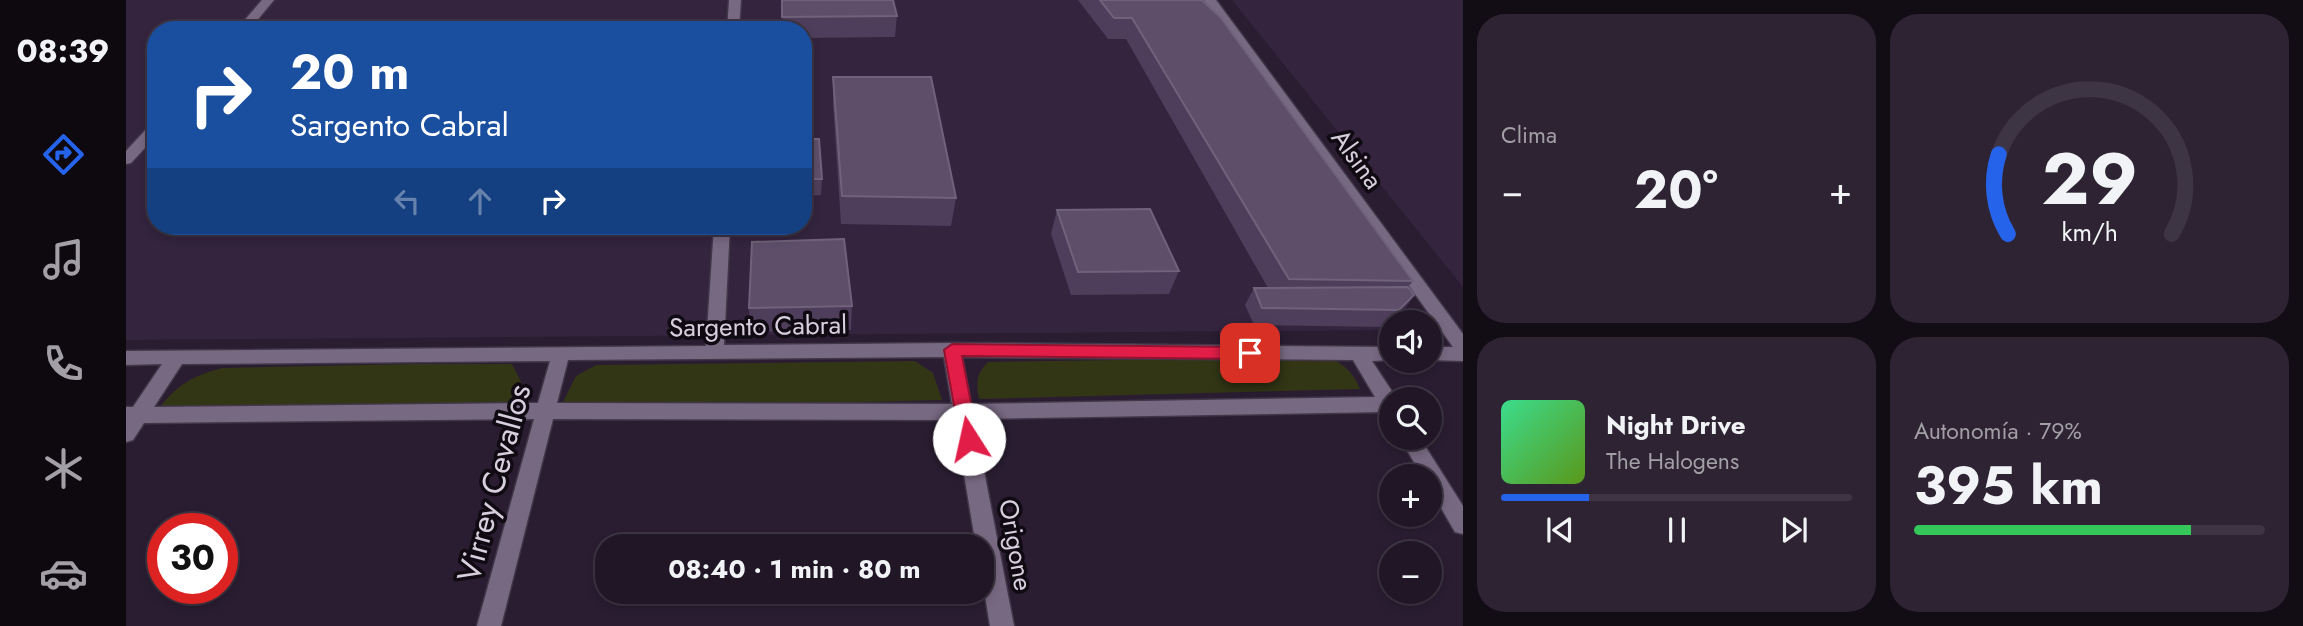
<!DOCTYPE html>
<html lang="es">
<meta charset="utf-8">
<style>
:root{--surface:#201626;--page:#2d2332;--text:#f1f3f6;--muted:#a29fa7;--line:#3d3543;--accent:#2563eb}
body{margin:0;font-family:Jost,sans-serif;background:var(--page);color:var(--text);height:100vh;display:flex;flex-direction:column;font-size:26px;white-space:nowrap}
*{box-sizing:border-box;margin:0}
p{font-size:23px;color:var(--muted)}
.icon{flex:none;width:38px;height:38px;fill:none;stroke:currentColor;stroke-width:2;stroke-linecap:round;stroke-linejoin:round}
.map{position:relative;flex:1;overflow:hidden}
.drawer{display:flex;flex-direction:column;gap:14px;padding:14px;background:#120c15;width:840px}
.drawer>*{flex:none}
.banner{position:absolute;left:21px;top:21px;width:665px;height:214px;border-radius:28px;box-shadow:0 4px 10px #0003,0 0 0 2px var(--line);background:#1a4fa0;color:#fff;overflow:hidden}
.controls{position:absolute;left:1253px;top:310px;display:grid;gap:14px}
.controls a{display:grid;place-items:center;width:63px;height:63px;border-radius:50%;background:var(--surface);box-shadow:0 4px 10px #0003,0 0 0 2px var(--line);font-size:35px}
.speed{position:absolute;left:21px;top:513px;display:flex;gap:14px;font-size:35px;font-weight:700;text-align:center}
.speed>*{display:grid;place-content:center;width:91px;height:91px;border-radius:50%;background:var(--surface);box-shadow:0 4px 10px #0003,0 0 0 2px var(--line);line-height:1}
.speed .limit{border:10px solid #d22;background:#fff;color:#111}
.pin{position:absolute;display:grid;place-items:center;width:60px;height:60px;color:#fff;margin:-30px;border-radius:14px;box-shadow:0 4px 10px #0006}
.me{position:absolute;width:77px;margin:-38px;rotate:350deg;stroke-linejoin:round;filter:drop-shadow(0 0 5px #0008)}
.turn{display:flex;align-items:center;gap:24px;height:147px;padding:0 28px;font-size:32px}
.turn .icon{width:91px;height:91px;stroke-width:2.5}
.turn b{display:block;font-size:49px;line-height:60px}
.lanes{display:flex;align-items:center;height:66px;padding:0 28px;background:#0003;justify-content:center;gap:35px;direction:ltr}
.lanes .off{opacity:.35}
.big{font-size:52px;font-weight:700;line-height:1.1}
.drawer .widget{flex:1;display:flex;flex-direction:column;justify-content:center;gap:10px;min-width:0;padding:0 24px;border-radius:28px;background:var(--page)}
.drawer .dial{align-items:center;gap:0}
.dial svg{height:182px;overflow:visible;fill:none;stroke:var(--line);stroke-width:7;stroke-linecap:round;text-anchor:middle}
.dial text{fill:var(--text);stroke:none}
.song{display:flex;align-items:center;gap:21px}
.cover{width:84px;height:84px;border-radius:10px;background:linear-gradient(135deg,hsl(150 70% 55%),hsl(90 70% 35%))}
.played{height:7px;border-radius:4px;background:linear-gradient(90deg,var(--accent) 25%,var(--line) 25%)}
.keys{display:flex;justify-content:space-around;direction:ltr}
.heat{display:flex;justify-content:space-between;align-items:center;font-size:38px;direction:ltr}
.charge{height:10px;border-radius:5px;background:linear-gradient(90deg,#34c759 79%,var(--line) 0)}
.drawer .tiles{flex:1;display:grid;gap:14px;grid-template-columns:repeat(2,1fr)}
.trip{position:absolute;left:469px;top:534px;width:399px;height:70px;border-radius:28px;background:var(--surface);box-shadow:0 4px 10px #0003,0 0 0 2px var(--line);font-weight:700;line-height:70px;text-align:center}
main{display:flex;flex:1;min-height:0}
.tab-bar{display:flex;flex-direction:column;width:126px;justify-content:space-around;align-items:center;background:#0d090f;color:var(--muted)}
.tab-bar .icon{width:49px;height:49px}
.tab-bar .current{color:var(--accent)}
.tab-bar b{font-size:32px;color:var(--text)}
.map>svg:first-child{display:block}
.built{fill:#34243e;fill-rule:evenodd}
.green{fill:#323615}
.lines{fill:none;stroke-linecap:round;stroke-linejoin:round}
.service-casing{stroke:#413749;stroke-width:3}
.minor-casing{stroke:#413749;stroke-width:3}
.service{fill:#786982;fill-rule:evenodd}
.minor{fill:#786982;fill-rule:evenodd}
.wall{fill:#4f3e5b}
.shaded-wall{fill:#3a2a45}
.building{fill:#5e4e69;stroke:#71627b;stroke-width:2}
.route{fill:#e11d48;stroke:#92132f;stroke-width:2}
.labels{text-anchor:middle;stroke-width:7;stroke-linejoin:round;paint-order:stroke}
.street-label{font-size:26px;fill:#d7cfdd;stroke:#100a13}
.near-street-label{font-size:32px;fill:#d7cfdd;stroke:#100a13}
</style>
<main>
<nav class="tab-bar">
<b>08:39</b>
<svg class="icon current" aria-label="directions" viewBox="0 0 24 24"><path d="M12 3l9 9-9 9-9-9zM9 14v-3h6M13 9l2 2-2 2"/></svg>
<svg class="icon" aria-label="music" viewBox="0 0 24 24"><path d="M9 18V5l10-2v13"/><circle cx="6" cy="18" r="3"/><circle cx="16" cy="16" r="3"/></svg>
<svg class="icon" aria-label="phone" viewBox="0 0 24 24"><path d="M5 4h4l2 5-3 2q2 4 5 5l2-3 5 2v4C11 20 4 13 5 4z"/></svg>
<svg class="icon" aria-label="climate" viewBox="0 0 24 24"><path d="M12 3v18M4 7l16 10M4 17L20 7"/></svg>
<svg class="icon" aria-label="car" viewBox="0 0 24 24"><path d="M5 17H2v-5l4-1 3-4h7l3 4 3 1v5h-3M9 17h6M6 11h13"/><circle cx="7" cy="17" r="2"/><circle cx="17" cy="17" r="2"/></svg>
</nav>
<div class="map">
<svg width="1337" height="626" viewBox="0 0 1337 626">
<rect width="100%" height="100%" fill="#2a1d32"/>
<path class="built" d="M0,0H1057L1270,322H1265V330L0,340ZM30,30H677V226H30Z
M1106,0H1337V287Z"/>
<path class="green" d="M1202,357C1218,364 1227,372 1234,389L853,399C850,383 850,374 862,362Z
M789,361L807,373L816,400L433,410L450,376L470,365Z
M285,364H386L398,388L393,411L27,415C51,386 60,378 96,368Z"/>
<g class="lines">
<defs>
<path id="service" d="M136,0H148L123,30H110Z
M30,123V136L5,163L0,164V151L25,124Z"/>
<path id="minor" d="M603,0H615L613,30H601Z
M1078,0H1090L1337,334V361L1303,360L1304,347H1327Z
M588,226H604L598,345L826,343L1265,347L1266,360L1246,361L1271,399H1265V415L1258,412L848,419L888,626H864L856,577V546H850L829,420L427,419L375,626H351L408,419L18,423L7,440L0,442V407H7L36,364L0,365V351L580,346ZM818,357L826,404L431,403L442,360ZM836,357L1227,360L1249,397L845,404ZM424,361L412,403L28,407L56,364Z
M1274,438H1294L1337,506V534L1329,532L1304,489V476H1296Z"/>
</defs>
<use href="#service" class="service-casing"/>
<use href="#minor" class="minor-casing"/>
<use href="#service" class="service"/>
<use href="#minor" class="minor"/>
</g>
<path class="wall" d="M656,0L771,16L769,37L677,38V30H657Z
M952,0H1076L1287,281L1282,287L1288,295L1277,312L1267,322H1265L1261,327L1128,325L1119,305L1128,288H1142L1000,39H982Z
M707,77L830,198L825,226L715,224L707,104Z
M677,139L696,179L695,195L677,196Z
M931,210L1053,271L1043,294L945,295L925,234Z
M726,306L725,330L624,332L623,308Z"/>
<path class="shaded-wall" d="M1288,295L1277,312L1267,322H1265V324L1261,327L1273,310Z"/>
<path class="building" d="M656,0H767L771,16L656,17Z
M974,0H1076L1095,18L1287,281L1163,279L1006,18H988Z
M707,77H805L830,198L716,196Z
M677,139H693L696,179H677Z
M1024,209L1053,271L952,272L931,210Z
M718,239L726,306L623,308L626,242Z
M1282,287L1288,295L1273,310L1136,308L1128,288Z"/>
<path class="route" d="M826,344L1124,347L1132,353L1124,359L836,356L852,439L849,444L843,446L837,444L834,439L818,350Z"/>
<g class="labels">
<g class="street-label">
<text transform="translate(1231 159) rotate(54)" y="9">Alsina</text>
<text transform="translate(632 326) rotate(-1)" y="9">Sargento Cabral</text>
<text transform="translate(890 545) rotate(80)" y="9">Origone</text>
</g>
<g class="near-street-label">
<text transform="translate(368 483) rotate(-75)" y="11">Virrey Cevallos</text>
</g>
</g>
</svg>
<div class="controls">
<a><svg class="icon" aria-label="sound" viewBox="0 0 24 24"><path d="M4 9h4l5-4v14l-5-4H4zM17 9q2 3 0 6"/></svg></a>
<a><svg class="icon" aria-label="search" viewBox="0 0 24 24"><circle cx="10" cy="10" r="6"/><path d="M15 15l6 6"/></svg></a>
<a>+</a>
<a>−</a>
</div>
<div class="speed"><div class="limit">30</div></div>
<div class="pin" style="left:1124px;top:353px;background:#d93025"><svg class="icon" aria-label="arrive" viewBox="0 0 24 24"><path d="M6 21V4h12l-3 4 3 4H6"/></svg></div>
<svg class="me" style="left:843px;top:439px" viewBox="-20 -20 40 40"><circle r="19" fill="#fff"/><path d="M0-13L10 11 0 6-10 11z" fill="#e11d48"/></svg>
<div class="trip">08:40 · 1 min · 80 m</div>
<div class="banner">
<div class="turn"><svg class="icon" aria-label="right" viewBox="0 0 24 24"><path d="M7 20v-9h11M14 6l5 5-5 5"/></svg><div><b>20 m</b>Sargento Cabral</div></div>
<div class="lanes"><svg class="icon off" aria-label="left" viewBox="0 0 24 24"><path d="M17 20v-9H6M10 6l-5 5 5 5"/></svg><svg class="icon off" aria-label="ahead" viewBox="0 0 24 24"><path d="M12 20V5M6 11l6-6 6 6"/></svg><svg class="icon" aria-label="right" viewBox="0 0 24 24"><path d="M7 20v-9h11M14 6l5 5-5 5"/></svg></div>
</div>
</div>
<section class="drawer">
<div class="tiles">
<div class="widget"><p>Clima</p>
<div class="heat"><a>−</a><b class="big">20°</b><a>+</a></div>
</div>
<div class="widget dial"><svg viewBox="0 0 100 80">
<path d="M14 69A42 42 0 1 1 86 69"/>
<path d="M14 69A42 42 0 0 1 10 34" stroke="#2563eb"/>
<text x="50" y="56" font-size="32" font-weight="700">29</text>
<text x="50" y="72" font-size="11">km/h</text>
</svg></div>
<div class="widget">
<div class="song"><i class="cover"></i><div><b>Night Drive</b><p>The Halogens</p></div></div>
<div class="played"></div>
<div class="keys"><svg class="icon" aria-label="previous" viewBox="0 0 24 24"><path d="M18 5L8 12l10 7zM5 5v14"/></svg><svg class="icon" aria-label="pause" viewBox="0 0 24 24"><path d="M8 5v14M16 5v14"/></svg><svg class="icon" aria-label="next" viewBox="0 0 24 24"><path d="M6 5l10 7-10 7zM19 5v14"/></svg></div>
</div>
<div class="widget"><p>Autonomía · 79%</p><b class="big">395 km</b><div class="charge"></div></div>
</div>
</section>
</main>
